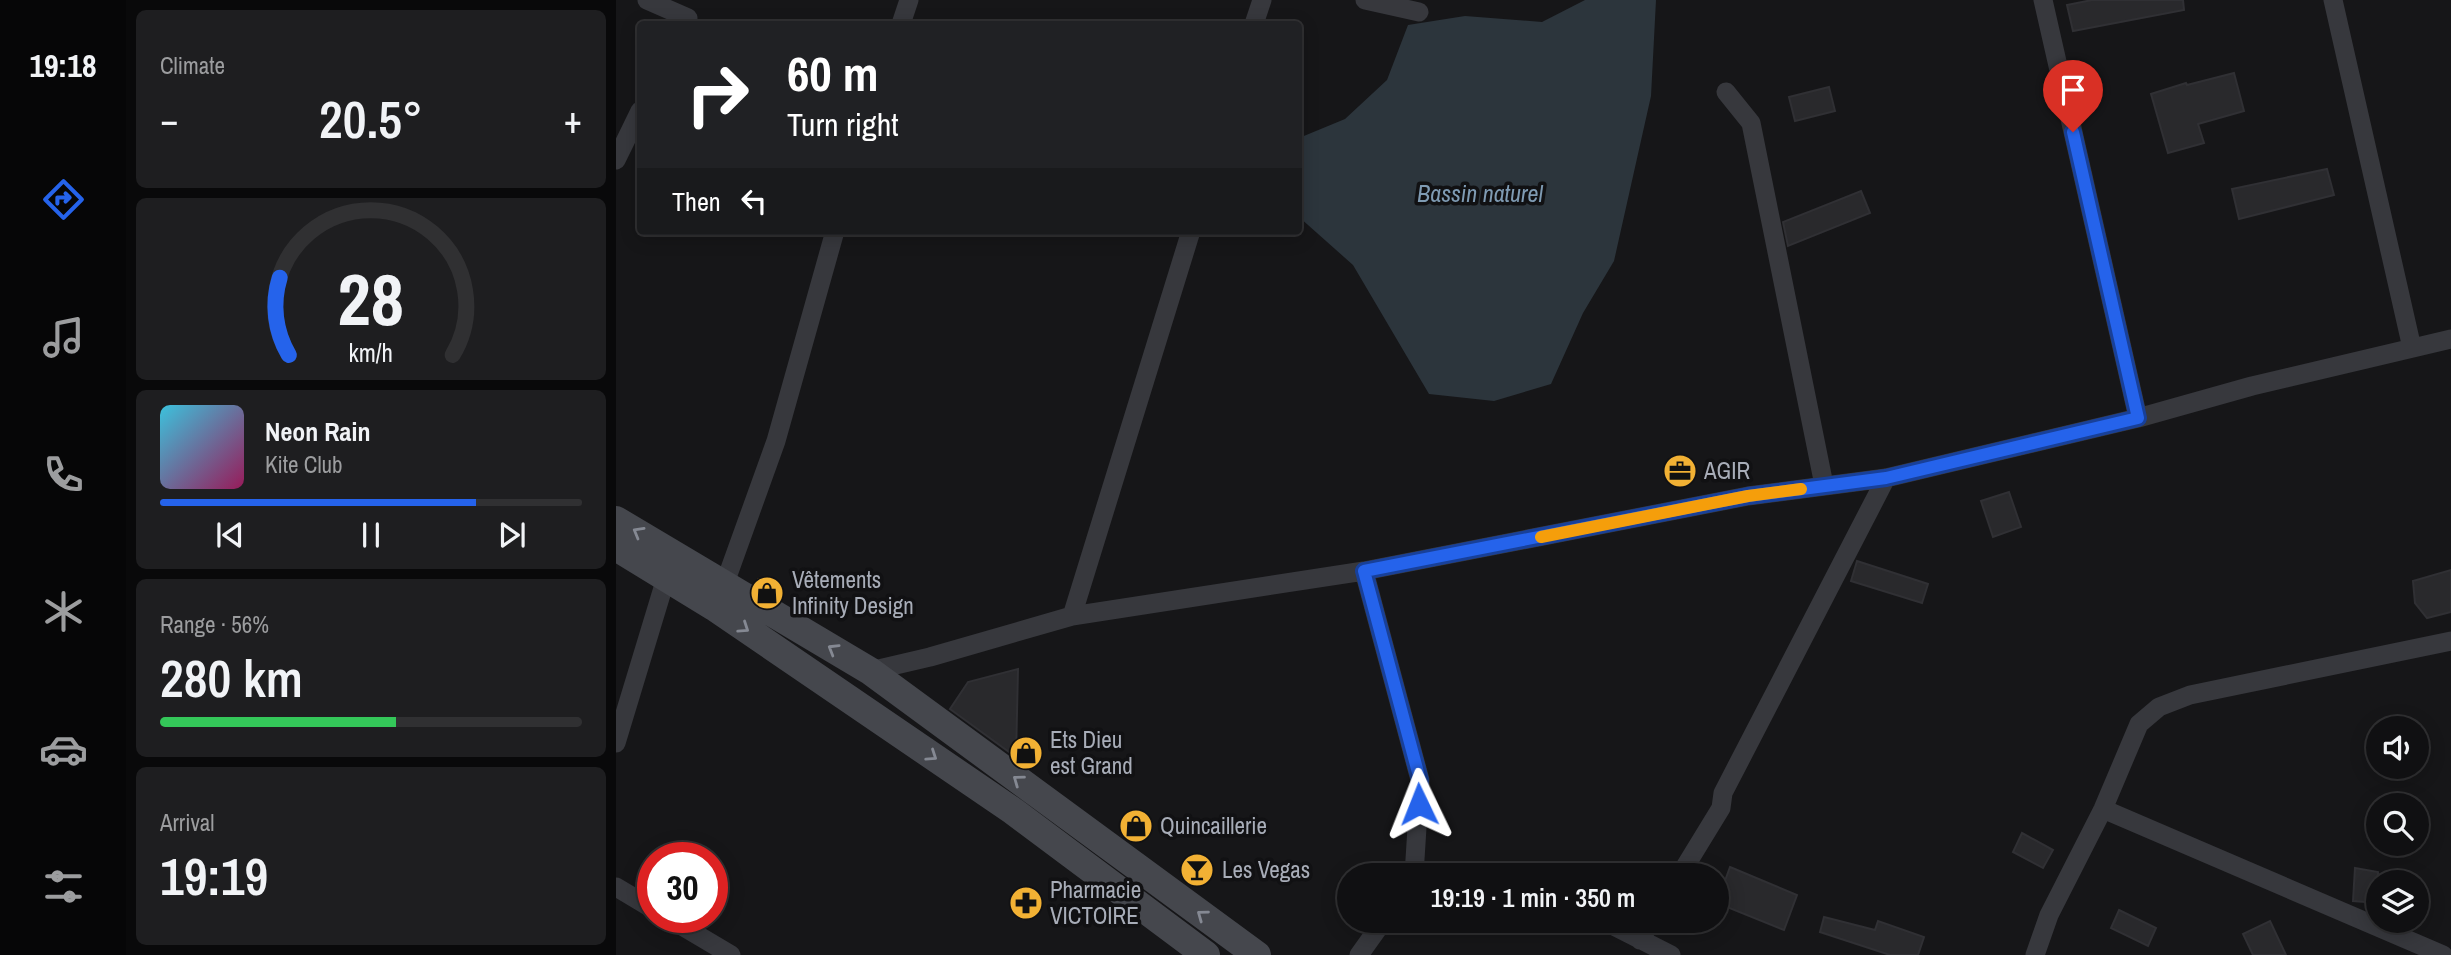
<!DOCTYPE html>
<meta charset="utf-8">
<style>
:root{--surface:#101012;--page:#1e1e20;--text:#f1f3f6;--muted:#9c9d9f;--line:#303032;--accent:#2563eb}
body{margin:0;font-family:"Archivo Narrow",sans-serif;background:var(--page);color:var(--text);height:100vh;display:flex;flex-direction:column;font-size:26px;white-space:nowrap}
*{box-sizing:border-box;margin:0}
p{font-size:23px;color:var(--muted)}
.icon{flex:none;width:38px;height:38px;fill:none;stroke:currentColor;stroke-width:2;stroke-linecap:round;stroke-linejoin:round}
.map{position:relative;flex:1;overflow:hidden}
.sheet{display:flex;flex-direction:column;gap:10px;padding:10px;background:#09090a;width:490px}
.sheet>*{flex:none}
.guide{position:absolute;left:21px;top:21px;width:665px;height:214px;border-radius:7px;box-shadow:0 4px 18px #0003,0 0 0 2px var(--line);background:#202124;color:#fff;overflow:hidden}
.controls{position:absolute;left:1750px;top:716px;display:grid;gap:14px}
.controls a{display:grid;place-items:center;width:63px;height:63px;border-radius:50%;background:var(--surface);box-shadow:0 4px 18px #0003,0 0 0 2px var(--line);font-size:35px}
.speed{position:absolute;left:21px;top:842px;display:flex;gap:14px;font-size:35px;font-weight:700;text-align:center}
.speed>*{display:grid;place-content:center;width:91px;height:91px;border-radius:50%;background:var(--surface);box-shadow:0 4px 18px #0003,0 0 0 2px var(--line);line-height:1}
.speed .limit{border:10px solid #d22;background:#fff;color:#111}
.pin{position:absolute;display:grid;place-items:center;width:60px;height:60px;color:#fff;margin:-72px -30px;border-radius:50% 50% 50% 0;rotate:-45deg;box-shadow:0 0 7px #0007}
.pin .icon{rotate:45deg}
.me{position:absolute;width:77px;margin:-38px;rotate:358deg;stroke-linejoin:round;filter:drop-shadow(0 0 5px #0008)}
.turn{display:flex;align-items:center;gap:24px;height:147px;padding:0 35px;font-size:32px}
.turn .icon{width:91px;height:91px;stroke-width:2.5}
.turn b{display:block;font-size:49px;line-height:60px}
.then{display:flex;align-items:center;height:66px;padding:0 35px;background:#0003;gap:14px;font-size:26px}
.big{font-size:52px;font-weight:600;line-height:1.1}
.sheet .card{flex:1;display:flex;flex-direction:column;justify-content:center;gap:10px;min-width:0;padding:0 24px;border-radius:10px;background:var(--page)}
.sheet .dial{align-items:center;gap:0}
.dial svg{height:182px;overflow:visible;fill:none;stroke:var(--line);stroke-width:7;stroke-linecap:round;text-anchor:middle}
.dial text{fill:var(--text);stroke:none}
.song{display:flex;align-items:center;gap:21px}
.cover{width:84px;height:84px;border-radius:10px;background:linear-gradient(135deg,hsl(190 70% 55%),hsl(330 70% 35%))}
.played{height:7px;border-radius:4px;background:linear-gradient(90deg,var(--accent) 75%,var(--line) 75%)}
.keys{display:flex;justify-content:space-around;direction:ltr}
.heat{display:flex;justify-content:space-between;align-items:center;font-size:38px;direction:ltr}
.charge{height:10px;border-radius:5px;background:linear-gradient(90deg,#34c759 56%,var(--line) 0)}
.trip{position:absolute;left:721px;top:863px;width:392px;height:70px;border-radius:35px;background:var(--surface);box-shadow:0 4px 18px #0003,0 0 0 2px var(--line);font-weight:600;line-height:70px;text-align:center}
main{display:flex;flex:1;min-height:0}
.dock{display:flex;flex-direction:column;width:126px;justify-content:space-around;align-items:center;background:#060607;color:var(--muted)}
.dock .icon{width:49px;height:49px}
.dock .on{color:var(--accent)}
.dock b{font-size:32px;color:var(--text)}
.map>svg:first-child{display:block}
.water{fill:#2c353c}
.building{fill:#29292c;stroke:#303034;stroke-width:2}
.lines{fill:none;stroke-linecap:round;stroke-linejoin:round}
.minor{stroke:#37383d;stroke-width:19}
.secondary{stroke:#45474d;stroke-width:28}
.oneway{stroke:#858993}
.route-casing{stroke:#184099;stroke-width:18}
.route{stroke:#2563eb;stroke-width:12}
.slow{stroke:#f59e0b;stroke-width:12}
.labels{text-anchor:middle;stroke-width:7;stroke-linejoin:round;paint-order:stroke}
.poi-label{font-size:23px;fill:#a8adb8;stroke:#111113;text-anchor:start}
.water-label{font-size:24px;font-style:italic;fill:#7f9bb3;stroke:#111113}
</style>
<main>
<nav class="dock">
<b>19:18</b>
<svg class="icon on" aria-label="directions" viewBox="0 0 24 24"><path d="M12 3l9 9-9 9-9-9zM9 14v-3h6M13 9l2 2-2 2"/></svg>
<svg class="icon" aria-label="music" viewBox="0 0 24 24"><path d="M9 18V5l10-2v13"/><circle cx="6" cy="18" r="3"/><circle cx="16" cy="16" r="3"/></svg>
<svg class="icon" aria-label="phone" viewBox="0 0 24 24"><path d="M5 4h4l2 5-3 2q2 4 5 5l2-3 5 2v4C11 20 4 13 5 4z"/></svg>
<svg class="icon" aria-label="climate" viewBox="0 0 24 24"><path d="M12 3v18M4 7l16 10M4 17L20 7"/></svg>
<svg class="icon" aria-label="car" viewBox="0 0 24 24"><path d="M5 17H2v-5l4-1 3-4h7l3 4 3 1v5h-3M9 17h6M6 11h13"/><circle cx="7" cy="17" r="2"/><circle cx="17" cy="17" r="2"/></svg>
<svg class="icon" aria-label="filters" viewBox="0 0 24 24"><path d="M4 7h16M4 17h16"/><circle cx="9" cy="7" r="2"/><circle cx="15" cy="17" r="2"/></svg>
</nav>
<section class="sheet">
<div class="card"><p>Climate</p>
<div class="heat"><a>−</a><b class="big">20.5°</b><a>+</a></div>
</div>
<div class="card dial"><svg viewBox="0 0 100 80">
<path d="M14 69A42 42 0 1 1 86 69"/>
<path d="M14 69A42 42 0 0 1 10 35" stroke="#2563eb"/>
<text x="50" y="56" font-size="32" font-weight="700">28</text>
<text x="50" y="72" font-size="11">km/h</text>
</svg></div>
<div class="card">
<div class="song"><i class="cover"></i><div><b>Neon Rain</b><p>Kite Club</p></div></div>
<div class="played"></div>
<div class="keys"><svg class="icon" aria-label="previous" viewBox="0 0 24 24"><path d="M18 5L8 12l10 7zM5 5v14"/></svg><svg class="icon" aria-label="pause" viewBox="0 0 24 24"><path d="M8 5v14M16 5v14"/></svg><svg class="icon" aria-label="next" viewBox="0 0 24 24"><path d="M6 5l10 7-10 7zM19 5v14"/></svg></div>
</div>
<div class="card"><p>Range · 56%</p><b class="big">280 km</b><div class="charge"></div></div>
<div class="card"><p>Arrival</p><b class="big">19:19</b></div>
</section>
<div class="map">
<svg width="1835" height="955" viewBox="0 0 1835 955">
<rect width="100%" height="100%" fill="#161618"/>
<path class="water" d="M969,0H1040L1035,96L998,261L967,313L935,384L878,401L813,394L737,265L683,217V138L729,119L771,80L792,25L849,16L926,22Z"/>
<path class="building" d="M1476,0H1567L1568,10L1457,31L1451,5Z
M1618,73L1628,111L1582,124L1588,143L1552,153L1535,94L1570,83L1571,85Z
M1213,87L1219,111L1179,121L1173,97Z
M1711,169L1718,195L1623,219L1616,189Z
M1245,191L1254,213L1172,246L1167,222Z
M1393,492L1405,527L1377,537L1365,501Z
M1241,561L1312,584L1306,603L1235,581Z
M1835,570V612L1811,618L1799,603L1797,581Z
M402,669L400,757L334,709L352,682Z
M1406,833L1437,850L1427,868L1397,852Z
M1114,867L1181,895L1168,930L1101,903Z
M1739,868L1762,872V903L1737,901Z
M1503,910L1540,928L1532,946L1495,928Z
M1208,917L1259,930L1262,921L1308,937L1302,955H1274L1204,932Z
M1654,921L1670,955H1637L1627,934Z"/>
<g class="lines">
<path class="minor" d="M31,0L72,18
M749,0L803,12
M1427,0L1522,418
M1717,0L1796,348
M285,24L293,0
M638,24L646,0
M1110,92L1135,123L1208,485
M0,160L24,111
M748,571L804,780L798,875
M105,594L160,441L219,231
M456,616L575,231
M254,671L314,657L456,616L748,571L1132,496L1270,478L1522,418L1636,386L1835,339
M0,743L50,578
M1487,809L1827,955
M874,875H895
M1064,875L1105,808L1107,793L1270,478
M0,887L37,909
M51,917L115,955
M986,920L1055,955
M1024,940L1036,920
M743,955L768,920
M1419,955L1433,915L1487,809L1523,724L1543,707L1574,695L1835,641"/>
<path class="secondary" d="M0,520L254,671L641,955
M0,547L98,607L397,811L590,955"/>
</g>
<defs><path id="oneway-chevron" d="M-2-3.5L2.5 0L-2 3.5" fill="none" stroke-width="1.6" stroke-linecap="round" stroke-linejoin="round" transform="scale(1.75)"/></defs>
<g class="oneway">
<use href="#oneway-chevron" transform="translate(22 532) rotate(-150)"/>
<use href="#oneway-chevron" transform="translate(128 628) rotate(34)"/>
<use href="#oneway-chevron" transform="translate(217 649) rotate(-149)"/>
<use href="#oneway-chevron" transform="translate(316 756) rotate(34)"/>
<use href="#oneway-chevron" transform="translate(402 780) rotate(-144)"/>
<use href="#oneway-chevron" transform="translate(586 915) rotate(-144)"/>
</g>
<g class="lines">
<defs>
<path id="route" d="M803,804L804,780L748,571L1132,496L1270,478L1522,418L1457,132"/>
</defs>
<use href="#route" class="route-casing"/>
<use href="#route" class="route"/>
<path class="slow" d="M925,537L1132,496L1185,489"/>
</g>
<defs>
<symbol id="office-disc" viewBox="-11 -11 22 22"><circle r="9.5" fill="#f2b134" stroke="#111113"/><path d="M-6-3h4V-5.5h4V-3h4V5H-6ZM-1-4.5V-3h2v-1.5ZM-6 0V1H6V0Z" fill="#111"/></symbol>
<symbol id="shop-disc" viewBox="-11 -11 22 22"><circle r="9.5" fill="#f2b134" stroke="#111113"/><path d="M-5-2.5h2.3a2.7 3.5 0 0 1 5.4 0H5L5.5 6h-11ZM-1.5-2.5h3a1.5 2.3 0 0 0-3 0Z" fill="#111"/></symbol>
<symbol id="bar-disc" viewBox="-11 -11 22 22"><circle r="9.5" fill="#f2b134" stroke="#111113"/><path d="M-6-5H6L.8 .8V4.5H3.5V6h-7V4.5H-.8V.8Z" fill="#111"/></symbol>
<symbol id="pharmacy-disc" viewBox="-11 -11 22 22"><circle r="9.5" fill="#f2b134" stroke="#111113"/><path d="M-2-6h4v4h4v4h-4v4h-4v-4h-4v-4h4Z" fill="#111"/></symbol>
</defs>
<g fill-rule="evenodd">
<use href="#office-disc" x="1045" y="452" width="38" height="38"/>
<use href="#shop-disc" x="132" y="574" width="38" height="38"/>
<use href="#shop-disc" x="391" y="734" width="38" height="38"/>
<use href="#shop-disc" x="501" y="807" width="38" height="38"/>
<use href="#bar-disc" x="562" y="851" width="38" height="38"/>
<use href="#pharmacy-disc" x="391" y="884" width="38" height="38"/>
</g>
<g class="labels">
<g class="poi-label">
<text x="1088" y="479">AGIR</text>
<text x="176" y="588">Vêtements<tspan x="176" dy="26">Infinity Design</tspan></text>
<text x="434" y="748">Ets Dieu<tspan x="434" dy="26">est Grand</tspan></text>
<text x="544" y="834">Quincaillerie</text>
<text x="606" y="878">Les Vegas</text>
<text x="434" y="898">Pharmacie<tspan x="434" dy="26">VICTOIRE</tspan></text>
</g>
<g class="water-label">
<text x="864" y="202">Bassin naturel</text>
</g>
</g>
</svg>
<div class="controls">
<a><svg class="icon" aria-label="sound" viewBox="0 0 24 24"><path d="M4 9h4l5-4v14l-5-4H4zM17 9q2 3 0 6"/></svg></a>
<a><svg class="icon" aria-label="search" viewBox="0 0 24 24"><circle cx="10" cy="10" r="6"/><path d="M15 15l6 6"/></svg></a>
<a><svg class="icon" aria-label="layers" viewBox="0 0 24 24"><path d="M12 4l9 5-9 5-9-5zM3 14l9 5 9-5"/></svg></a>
</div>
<div class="speed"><div class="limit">30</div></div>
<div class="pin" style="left:1457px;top:132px;background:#d93025"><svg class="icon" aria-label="arrive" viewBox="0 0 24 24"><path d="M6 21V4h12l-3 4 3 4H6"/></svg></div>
<svg class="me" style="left:803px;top:804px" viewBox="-20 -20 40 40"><path d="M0-17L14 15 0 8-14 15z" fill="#2563eb" stroke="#fff" stroke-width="4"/></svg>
<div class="trip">19:19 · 1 min · 350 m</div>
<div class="guide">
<div class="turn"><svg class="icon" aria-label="right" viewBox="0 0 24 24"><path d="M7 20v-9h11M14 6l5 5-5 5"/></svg><div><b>60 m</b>Turn right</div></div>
<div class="then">Then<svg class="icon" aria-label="left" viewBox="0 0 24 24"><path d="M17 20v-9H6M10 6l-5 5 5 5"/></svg></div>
</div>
</div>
</main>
